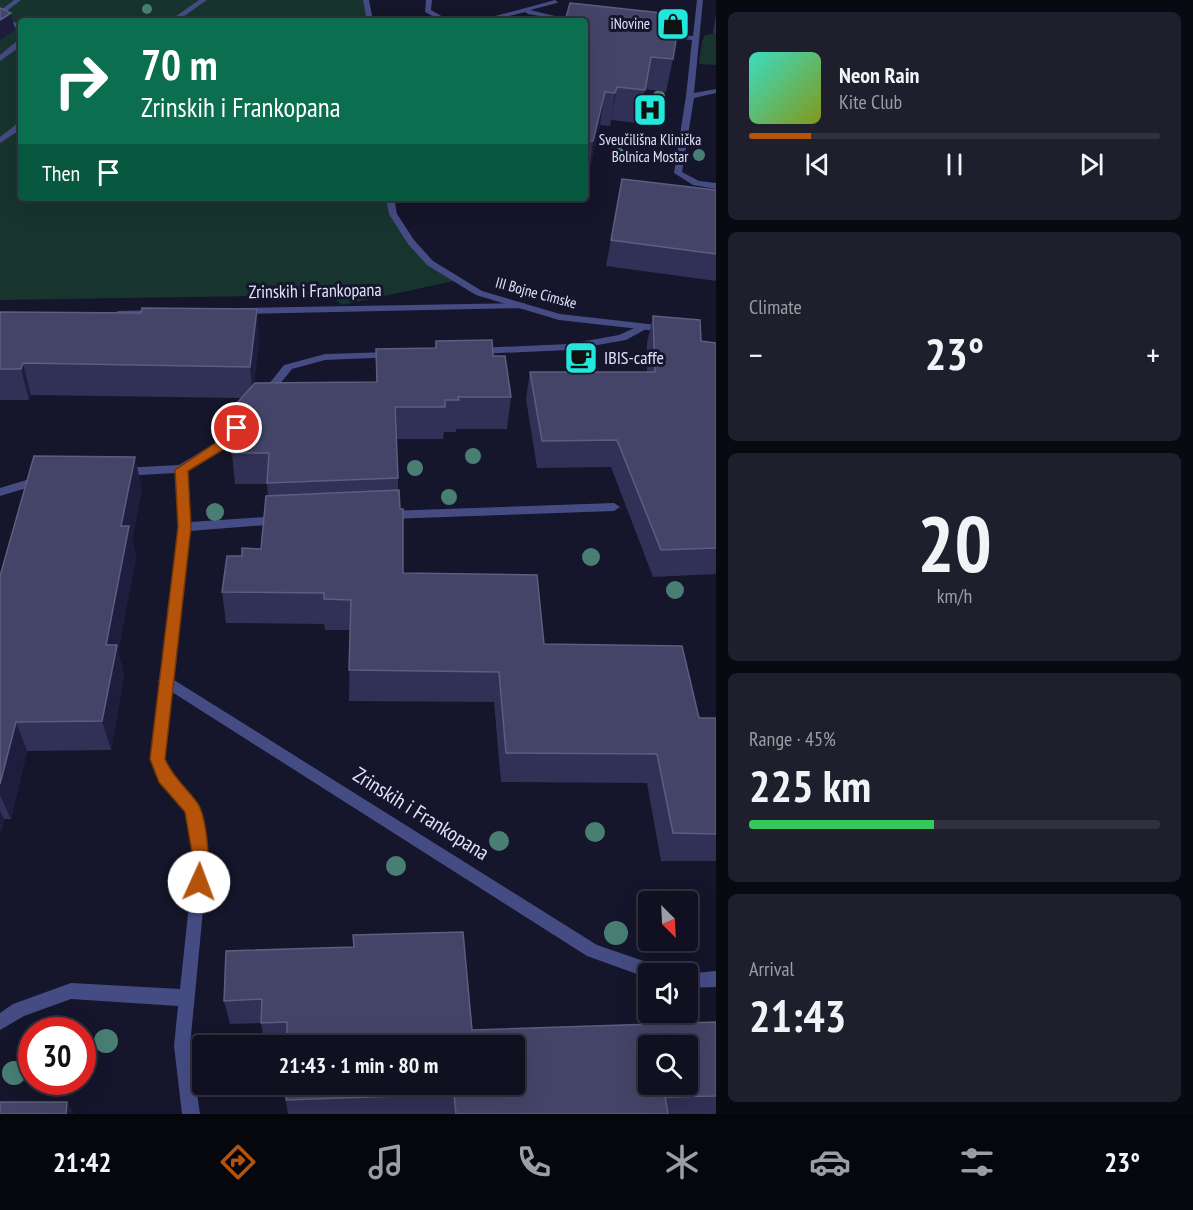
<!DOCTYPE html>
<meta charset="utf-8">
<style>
:root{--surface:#101020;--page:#1e1e2d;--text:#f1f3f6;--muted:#9c9da5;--line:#30303e;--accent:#b45309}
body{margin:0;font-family:"PT Sans Narrow",sans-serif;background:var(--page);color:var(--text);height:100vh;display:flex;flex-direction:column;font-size:22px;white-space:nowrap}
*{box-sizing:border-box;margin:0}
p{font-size:20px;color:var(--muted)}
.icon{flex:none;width:33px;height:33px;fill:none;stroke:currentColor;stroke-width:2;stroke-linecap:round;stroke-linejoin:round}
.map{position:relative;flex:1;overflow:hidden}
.details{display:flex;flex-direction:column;gap:12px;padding:12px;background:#090912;width:477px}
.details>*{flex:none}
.guide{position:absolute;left:18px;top:18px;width:570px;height:183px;border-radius:6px;box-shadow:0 6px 24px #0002,0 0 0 2px var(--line);background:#0b6e4f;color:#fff;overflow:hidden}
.needle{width:39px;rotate:156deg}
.controls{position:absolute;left:638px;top:891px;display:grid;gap:12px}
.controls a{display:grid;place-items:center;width:60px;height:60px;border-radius:6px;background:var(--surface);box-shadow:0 6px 24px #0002,0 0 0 2px var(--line);font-size:30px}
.speed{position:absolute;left:18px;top:1017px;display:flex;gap:12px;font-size:30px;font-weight:700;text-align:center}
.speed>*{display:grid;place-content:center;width:78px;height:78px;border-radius:50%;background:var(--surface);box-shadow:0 6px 24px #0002,0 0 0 2px var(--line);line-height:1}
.speed .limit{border:9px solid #d22;background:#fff;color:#111}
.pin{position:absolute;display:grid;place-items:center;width:51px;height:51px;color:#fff;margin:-26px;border:3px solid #fff;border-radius:50%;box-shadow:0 2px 6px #0007}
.me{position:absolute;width:66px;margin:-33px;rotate:2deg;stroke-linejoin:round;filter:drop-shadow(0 0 4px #0008)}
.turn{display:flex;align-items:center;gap:21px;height:126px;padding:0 24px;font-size:27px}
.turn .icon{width:78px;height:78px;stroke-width:2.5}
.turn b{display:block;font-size:42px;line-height:51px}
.then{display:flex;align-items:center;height:57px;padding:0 24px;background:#0003;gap:12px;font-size:22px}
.big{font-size:45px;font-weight:800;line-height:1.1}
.details .tile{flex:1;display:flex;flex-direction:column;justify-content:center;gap:9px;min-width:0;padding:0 21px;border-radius:9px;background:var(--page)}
.details .dial{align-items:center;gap:0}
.dial b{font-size:78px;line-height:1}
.song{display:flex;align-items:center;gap:18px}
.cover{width:72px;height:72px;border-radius:9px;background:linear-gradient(135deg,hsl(170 70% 55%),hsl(70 70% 35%))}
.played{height:6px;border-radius:3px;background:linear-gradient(90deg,var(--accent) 15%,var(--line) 15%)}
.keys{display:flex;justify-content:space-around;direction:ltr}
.heat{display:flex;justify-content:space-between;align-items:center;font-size:33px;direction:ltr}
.charge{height:9px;border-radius:4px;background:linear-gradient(90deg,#34c759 45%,var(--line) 0)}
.trip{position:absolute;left:192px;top:1035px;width:333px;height:60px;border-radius:6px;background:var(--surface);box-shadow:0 6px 24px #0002,0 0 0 2px var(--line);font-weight:800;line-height:60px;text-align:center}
.dock{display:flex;height:96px;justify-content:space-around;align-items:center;background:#06060d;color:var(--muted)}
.dock .icon{width:42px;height:42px}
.dock .current{color:var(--accent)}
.dock b{font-size:27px;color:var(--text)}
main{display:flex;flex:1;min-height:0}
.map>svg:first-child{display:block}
.green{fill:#18342f}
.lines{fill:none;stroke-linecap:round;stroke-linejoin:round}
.service{fill:#454c84;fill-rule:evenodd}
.minor{fill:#454c84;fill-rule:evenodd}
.tertiary{fill:#454c84;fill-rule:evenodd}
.tree{fill:#497f73}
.wall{fill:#313056}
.shaded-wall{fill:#1e1d3e}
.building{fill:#444468;stroke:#5d5d7f;stroke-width:1.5;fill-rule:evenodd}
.route{fill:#b45309;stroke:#753606;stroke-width:1.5}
.labels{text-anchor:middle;stroke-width:6;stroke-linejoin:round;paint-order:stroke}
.far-poi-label{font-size:15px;fill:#e1e3fc;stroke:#15152b;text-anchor:end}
.far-street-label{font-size:15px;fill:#e1e3fc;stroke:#15152b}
.street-label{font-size:18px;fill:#e1e3fc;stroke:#15152b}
.poi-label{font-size:18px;fill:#e1e3fc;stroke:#15152b;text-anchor:start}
.near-street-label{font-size:21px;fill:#e1e3fc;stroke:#15152b}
</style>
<main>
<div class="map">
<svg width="716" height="1114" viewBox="0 0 716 1114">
<rect width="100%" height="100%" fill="#15152b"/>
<path class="green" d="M0,0H366L370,21H21V198H390L394,214L430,263L458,280L343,305L328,295L0,300Z
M716,33V65L699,64L702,41L705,35Z"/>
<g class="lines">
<path class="service" d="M14,0H21L0,16V11Z
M426,0H432L431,10L450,21H442L425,12Z
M555,0L558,2L557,3L530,10L563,18V20L528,14L525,12L488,21H477Z
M697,0H703L694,93L716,89V93L694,98L682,172L699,181L716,183V189L693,185L674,173L686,96L692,40L660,37L656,35L660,33L693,36Z
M0,17L19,24L21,33L14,26L0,21Z
M18,40H21V46L0,61V55Z"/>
<path class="minor" d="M199,0H207L177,21H169Z
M18,123H21V129L0,143V137Z
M523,303L526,304V308L241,314L236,311L241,308Z
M158,310L163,313L161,315L118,317L113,314L118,311Z
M643,324L648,327L646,329L626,340L569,350L477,354L472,351L477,348L569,344L619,335Z
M391,352L396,355L395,357L325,360L292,369L270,396H262L261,394L284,365L325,354Z
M243,417L248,421L228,446L187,471L191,522L280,516L286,520L280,524L190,531L174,680L597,945L664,968L666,974H648V978L587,956L172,692L165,759L170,774L199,809L208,858L190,1046L200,1114H182L174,1046L178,1006L71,999L24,1016L0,1030V1013L13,1004L71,983L180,989L194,858L185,812L159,781L151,759L160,684L158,681L161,677L179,527L176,473L122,476L116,472L122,468L179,465L220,440L239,418Z
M43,475L47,476L49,479L47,482L0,496V488Z
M614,503L620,507L614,511L388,519L382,515L388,511Z
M716,971V987L687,988V974H684Z"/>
<path class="tertiary" d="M363,0H369L373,21H367Z
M386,198H394L397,214L414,240L433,261L482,291L560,314L666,326L671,329L666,332L559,320L476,295L427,265L408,244L389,214Z"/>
</g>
<g class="tree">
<circle cx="147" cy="9" r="5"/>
<circle cx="659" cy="96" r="6"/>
<circle cx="619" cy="154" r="6"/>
<circle cx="699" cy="155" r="6"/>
<circle cx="473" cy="456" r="8"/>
<circle cx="415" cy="468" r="8"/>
<circle cx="449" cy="497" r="8"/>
<circle cx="215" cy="512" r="9"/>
<circle cx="591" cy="557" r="9"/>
<circle cx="675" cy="590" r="9"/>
<circle cx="595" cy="832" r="10"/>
<circle cx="499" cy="841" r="10"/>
<circle cx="396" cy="866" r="10"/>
<circle cx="616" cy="933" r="12"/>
<circle cx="106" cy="1041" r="12"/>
<circle cx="14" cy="1073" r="12"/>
</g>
<path class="wall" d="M716,14V33H713Z
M585,21L673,59L666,92L645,89L638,123L611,120L610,126L600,125L588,176L585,175Z
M622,179L716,190V281L606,266Z
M0,312L259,340L254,383L376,382V349L435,348L436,341L493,356L511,397L507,429H456V432H444L443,439H396L398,478V490L403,573L544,644L699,718H716V861H661L647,783L501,782L494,702L349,701L350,630H325L324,624L226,623L222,592L242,556L261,549L268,496L267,484H235L232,453L241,398L31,395L29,400H0Z
M653,316L701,341L716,343V574L653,577L611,467L537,468L526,399L530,372H647V343Z
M142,489L132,539L136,557L118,651L124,675L111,750L27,751L11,819H4L0,835V576Z
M353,935L472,1030L716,1022V1114H288L286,1100L514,1046H265L261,1023L230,1024L224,1001L353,947Z"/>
<path class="shaded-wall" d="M11,13L15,30L0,40V20Z
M617,87L611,120L610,126L615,93Z
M605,92L600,125L588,176L593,141Z
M257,309L259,340L253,398L250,367Z
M23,363L31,395L29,400L21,369Z
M135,457L142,489L132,539L136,557L118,651L124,675L111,750L102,721L106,645L121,526Z
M16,722L27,751L11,819L0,795V784Z
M0,811L4,819L0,835Z
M67,1102L74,1114H66Z"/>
<path class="building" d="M570,3L680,15L673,59L651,57L645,90L617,87L615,93L605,92L593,141L585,140V21H565Z
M0,8L11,13L0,20Z
M622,179L716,190V254L611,240Z
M142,308L257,309L250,367L23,363L21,369H0V312L141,313Z
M653,316L700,320L701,341L716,343V548L661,550L617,440L542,441L530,372H655Z
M492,340L493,356H505L511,397H458L459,400H445V407H395L398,478L267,483L269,453H232L236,404L255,383L377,382L376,349L436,348V341Z
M34,456L135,457L121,526H129L106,645H117L102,721L16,722L0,784V576Z
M399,490L400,509H403V573L537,575L544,644L682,646L699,718H716V834L673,833L657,754L506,753L499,672L349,670L351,600L324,599V593L222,592L227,556H242V548L261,549L266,496Z
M463,932L472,1030L716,1022V1096L665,1097L668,1114H456L454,1094L286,1100V1084H514V1046H287V1022L261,1023L262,999L224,1001L226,951L354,947L353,935ZM648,1046H687V1084H648Z
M0,1102H67L66,1114H0Z"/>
<path class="route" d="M237,424L243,428L229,446L188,471L191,527L165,759C173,778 187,788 198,804C207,819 212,872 205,887L199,890L193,887L190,882L193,858L185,812L159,782L150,759L178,527L175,470L220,440L233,425Z"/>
<defs>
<symbol id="shop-square" viewBox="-11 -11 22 22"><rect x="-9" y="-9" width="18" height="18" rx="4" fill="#22e7db" stroke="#15152b"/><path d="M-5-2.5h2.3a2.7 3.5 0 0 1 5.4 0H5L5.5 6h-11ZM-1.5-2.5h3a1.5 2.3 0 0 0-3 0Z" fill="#111"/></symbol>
<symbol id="hospital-square" viewBox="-11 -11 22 22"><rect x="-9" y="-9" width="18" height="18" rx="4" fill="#22e7db" stroke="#15152b"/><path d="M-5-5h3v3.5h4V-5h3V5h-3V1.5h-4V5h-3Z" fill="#111"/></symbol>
<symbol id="cafe-square" viewBox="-11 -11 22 22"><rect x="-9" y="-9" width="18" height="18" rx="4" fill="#22e7db" stroke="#15152b"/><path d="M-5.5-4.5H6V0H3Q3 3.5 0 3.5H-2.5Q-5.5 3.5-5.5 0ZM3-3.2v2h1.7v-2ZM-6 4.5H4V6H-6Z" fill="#111"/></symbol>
</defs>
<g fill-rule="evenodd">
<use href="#shop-square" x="654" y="5" width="38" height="38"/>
<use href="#hospital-square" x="631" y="91" width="38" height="38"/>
<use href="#cafe-square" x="562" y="339" width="38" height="38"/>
</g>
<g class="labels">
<g class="far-poi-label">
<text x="650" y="29">iNovine</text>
<text x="650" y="145" text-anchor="middle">Sveučilišna Klinička<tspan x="650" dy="17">Bolnica Mostar</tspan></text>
</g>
<g class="far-street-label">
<text transform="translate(536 293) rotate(15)" y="5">III Bojne Cimske</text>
</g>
<g class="street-label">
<text transform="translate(315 291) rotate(-1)" y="6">Zrinskih i Frankopana</text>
</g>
<g class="poi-label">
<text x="604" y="364">IBIS-caffe</text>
</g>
<g class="near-street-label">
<text transform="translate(421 814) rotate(32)" y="7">Zrinskih i Frankopana</text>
</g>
</g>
</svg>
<div class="controls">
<a><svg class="needle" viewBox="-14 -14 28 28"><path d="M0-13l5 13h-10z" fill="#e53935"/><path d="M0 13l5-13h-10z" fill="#9c9da5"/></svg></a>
<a><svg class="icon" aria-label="sound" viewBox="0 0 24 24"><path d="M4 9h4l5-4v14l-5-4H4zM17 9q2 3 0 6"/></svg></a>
<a><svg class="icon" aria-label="search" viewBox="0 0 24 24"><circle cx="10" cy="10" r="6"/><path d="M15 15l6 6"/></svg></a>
</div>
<div class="speed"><div class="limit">30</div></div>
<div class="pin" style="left:237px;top:428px;background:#d93025"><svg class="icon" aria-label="arrive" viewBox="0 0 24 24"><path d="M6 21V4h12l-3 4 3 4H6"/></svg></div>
<svg class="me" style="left:199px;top:882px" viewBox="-20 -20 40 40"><circle r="19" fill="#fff"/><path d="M0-13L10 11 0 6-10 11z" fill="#b45309"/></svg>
<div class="trip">21:43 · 1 min · 80 m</div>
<div class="guide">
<div class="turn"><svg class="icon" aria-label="right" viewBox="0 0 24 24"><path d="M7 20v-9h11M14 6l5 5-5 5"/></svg><div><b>70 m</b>Zrinskih i Frankopana</div></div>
<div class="then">Then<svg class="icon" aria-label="arrive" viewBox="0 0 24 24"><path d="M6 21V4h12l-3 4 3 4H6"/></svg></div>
</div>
</div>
<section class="details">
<div class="tile">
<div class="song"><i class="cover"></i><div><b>Neon Rain</b><p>Kite Club</p></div></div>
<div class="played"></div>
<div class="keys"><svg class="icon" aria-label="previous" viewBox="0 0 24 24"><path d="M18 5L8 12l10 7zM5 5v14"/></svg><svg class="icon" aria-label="pause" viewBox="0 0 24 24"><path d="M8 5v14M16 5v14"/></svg><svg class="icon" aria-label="next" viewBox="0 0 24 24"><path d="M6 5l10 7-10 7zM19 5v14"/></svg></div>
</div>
<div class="tile"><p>Climate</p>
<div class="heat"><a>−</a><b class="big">23°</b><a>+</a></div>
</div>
<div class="tile dial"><b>20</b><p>km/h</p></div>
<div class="tile"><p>Range · 45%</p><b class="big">225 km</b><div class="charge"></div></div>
<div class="tile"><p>Arrival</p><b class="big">21:43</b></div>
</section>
</main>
<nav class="dock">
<b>21:42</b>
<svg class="icon current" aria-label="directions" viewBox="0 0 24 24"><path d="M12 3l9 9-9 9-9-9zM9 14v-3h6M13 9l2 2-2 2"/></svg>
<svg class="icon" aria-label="music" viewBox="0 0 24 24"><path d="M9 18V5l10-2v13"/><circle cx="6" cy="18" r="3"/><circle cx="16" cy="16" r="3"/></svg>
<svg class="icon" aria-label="phone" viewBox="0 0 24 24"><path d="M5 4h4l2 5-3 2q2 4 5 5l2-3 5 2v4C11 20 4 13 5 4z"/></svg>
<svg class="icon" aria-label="climate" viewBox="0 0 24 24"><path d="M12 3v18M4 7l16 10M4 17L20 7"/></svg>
<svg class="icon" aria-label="car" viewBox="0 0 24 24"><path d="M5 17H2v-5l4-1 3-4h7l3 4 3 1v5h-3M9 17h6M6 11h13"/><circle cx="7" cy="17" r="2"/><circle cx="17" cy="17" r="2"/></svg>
<svg class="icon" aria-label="filters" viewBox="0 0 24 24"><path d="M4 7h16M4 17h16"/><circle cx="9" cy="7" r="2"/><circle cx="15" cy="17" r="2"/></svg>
<b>23°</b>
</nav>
